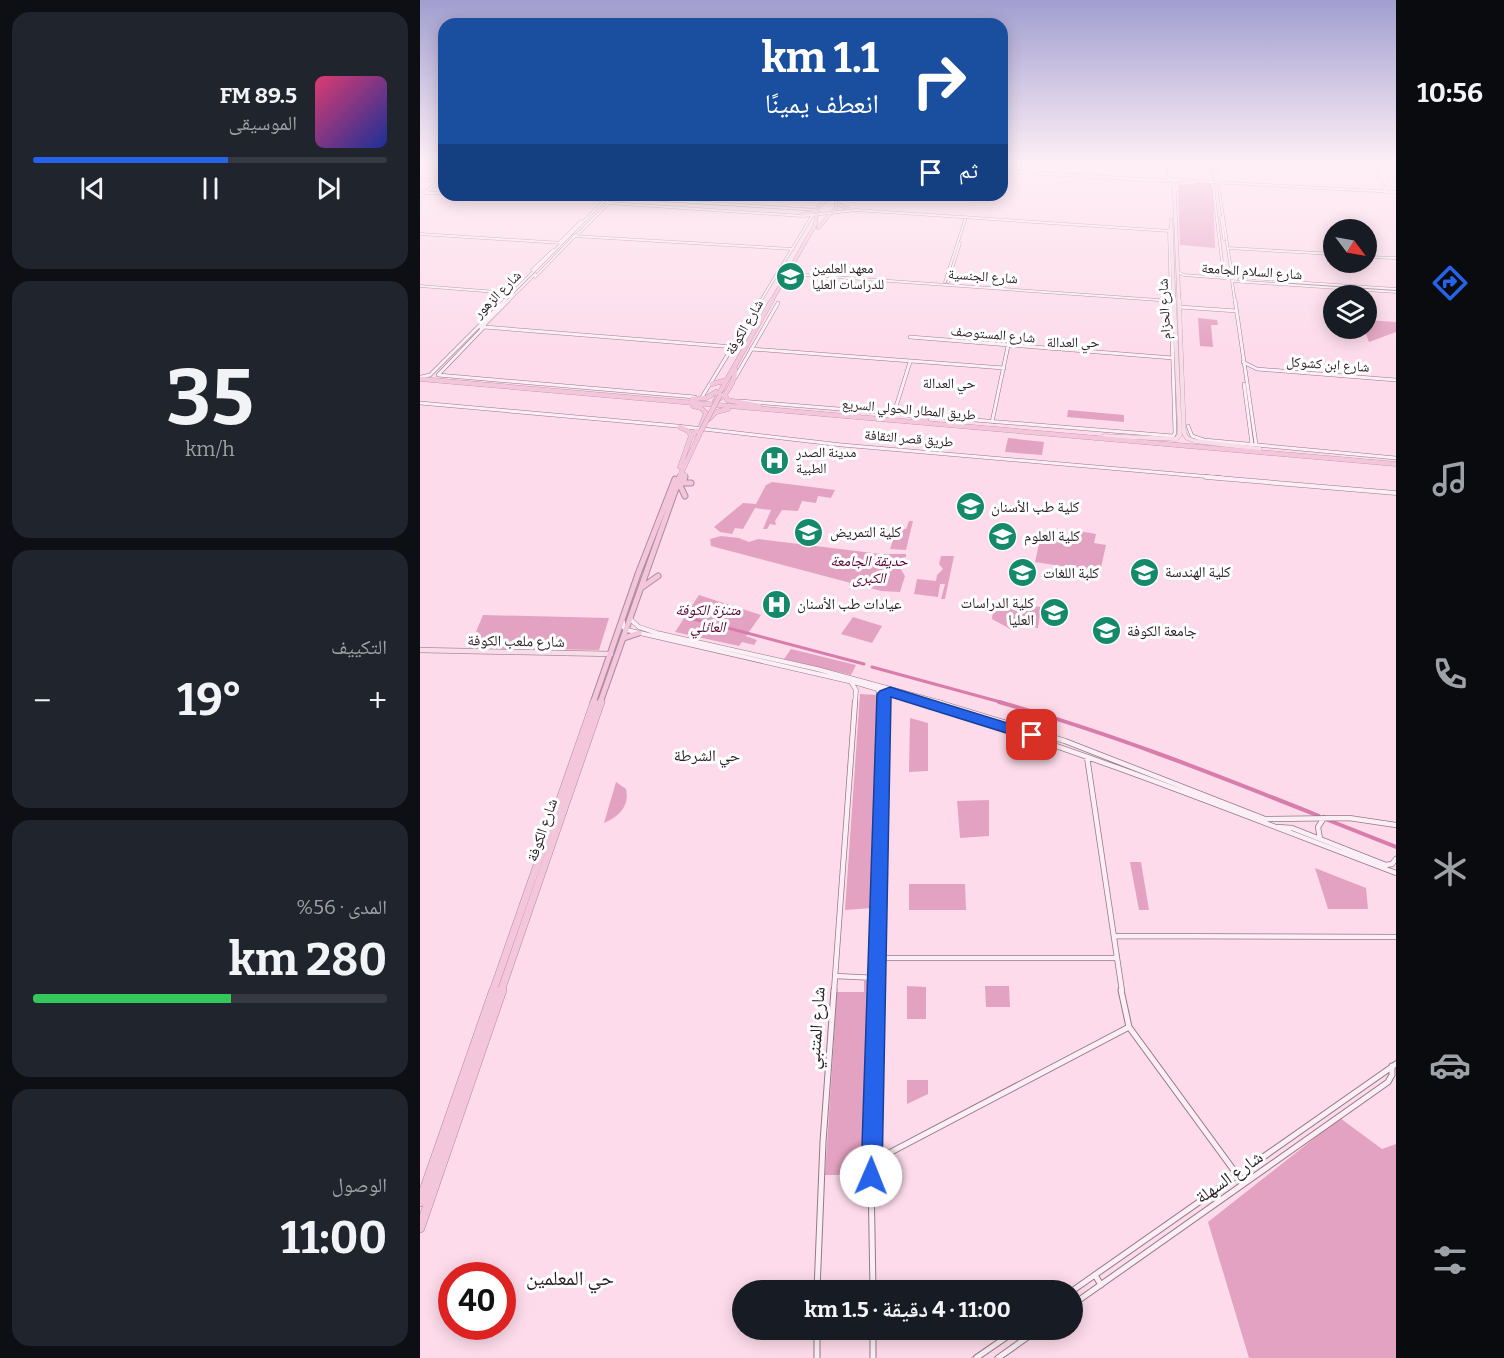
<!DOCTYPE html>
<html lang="ar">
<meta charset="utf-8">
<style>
:root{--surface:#171b24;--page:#20242c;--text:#f1f3f6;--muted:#9ea1a6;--line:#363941;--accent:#2563eb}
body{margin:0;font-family:Bitter,"Noto Naskh Arabic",serif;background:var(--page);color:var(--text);direction:rtl;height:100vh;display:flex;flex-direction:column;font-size:22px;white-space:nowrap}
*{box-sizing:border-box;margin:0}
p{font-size:20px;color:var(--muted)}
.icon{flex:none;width:33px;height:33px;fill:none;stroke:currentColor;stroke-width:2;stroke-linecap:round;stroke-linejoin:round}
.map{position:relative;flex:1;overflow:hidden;direction:ltr}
.panel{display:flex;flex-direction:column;gap:12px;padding:12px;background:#0d0f14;width:420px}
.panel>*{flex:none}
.top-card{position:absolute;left:18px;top:18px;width:570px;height:183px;border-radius:18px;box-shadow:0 3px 15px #0003;direction:rtl;background:#1a4fa0;color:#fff;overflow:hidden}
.needle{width:39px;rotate:122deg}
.tools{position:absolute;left:903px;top:219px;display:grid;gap:12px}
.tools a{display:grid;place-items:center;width:54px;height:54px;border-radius:50%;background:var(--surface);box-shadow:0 3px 15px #0003;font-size:30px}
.speed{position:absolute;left:18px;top:1262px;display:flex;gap:12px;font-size:30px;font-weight:700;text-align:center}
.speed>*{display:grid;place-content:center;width:78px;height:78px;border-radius:50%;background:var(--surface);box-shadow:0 3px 15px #0003;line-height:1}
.speed .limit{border:9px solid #d22;background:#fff;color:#111}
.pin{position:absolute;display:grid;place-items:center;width:51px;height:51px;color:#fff;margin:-26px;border-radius:12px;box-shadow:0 3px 9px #0006}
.me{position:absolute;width:66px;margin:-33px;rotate:1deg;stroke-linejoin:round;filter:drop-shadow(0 0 4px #0008)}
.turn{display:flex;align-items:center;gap:21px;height:126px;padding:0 30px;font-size:27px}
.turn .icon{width:78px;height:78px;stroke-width:2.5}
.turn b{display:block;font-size:42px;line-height:51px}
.then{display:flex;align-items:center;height:57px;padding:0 30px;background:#0003;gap:12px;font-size:22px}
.big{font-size:45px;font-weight:700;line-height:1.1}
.panel .widget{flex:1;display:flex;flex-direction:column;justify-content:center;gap:9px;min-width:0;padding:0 21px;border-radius:18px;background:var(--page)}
.panel .dial{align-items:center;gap:0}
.dial b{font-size:78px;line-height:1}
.song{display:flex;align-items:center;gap:18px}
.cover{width:72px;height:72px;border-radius:9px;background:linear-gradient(135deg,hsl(340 70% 55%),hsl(230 70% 35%))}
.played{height:6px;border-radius:3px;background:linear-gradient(90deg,var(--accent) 55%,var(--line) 55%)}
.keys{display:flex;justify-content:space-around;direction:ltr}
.heat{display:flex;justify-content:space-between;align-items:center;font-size:33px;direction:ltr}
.charge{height:9px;border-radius:4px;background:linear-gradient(90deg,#34c759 56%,var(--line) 0)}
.trip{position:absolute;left:312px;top:1280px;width:351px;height:60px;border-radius:30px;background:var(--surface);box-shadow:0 3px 15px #0003;font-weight:700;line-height:60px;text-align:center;direction:rtl}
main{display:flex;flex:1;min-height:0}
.dock{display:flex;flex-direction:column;width:108px;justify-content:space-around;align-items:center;background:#090b0e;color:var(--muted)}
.dock .icon{width:42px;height:42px}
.dock .current{color:var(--accent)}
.dock b{font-size:27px;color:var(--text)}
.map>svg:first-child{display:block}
.green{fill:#e4a2c2}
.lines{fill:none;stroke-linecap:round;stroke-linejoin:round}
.canal-far1{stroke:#d87dab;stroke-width:3}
.canal{stroke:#d87dab;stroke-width:4}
.secondary-far4-casing{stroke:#977987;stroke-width:3}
.secondary-far3-casing{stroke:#977987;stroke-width:4}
.secondary-far2-casing{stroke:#977987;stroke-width:5}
.secondary-far1-casing{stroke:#977987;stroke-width:6}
.secondary-casing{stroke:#977987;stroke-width:7}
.primary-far2-casing{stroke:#ad8c9c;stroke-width:4}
.primary-far1-casing{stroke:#ad8c9c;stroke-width:4.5}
.primary-casing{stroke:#ad8c9c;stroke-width:6}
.highway-far4-casing{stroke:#ad8c9c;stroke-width:4}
.highway-far3-casing{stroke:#ad8c9c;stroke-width:5}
.highway-far2-casing{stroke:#ad8c9c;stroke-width:7}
.highway-far1-casing{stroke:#ad8c9c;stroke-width:8}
.highway-casing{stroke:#ad8c9c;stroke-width:10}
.secondary-far4{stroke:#fbeef4;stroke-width:2}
.secondary-far3{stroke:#fbeef4;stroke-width:3}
.secondary-far2{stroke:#fbeef4;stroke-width:4}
.secondary-far1{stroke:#fbeef4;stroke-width:4.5}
.secondary{stroke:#fbeef4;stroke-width:5}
.primary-far2{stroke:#f8dde9;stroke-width:3}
.primary-far1{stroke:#f8dde9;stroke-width:4}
.primary{stroke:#f8dde9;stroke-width:4.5}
.highway-far4{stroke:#f3c6db;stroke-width:3}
.highway-far3{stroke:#f3c6db;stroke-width:4.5}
.highway-far2{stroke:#f3c6db;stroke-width:5}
.highway-far1{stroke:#f3c6db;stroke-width:7}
.highway{stroke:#f3c6db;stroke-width:9}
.highway-bridge-casing{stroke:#ad8c9c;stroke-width:5;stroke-linecap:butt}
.highway-bridge{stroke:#f3c6db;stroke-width:4.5}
.route{fill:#2563eb;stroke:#184099;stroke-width:1.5}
.labels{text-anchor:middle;stroke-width:6;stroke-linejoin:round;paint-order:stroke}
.far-poi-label{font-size:14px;fill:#2c2026;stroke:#fff;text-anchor:start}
.far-street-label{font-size:14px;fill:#2c2026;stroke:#fff}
.far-neighbourhood-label{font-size:14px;fill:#2c2026;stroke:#fff}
.poi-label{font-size:15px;fill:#2c2026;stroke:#fff;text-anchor:start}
.park-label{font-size:15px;font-style:italic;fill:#560137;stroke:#fff}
.street-label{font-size:15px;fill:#2c2026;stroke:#fff}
.neighbourhood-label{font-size:16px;fill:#2c2026;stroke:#fff}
.near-street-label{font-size:18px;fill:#2c2026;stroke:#fff}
.near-neighbourhood-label{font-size:20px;fill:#2c2026;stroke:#fff}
</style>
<main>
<nav class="dock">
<b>10:56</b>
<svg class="icon current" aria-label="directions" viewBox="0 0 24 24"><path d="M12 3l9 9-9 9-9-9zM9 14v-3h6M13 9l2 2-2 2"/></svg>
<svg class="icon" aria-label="music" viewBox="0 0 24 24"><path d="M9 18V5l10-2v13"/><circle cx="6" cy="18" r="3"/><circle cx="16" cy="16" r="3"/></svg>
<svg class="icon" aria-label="phone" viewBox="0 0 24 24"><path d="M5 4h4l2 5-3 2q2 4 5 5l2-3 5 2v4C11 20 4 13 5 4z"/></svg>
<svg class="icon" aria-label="climate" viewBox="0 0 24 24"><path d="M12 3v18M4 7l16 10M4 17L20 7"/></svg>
<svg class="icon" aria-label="car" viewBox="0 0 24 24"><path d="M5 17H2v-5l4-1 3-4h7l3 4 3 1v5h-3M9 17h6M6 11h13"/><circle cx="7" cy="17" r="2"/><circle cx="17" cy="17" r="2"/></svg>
<svg class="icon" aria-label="filters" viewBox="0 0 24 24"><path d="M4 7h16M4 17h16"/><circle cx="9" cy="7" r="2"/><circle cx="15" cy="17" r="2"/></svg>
</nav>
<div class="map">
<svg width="976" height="1358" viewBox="0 0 976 1358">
<rect width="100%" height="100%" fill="#fddbea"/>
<path class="green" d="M769,182L793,183L795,248L760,245L758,185Z
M778,318L797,320L798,325H791L793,347L780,346Z
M947,320L976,322V332L949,342L944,329L946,328Z
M648,410L704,415V422L647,417Z
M588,438L624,442L622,455L585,452Z
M352,482L415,490L411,498L398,496L396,503L382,501L378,511L362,510L355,521L356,525L350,524L347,529H343L351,510L335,508L323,529L315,528L312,534L300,532L294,527L323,503L336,504L346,485Z
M489,521H493L486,550L470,549L474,537L481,533L476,528L486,529Z
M654,530L676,534L674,543L686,545L680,572L615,562L621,535L651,538Z
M301,536L319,538L329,542L338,539L461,554H486V557L481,558L484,560L478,565L485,576L480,592L461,591L291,546L290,539Z
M521,556H534L525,599H521L525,584H520L518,597L494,594L497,579L516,581L517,575L523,569L519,564Z
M279,595L341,615L326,636L337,640L334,645L322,642L319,646L255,632Z
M574,602L621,607L618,628L594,625L592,630L572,619Z
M63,615L189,618L179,650L49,648Z
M433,617L462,626L452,643L421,634Z
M371,649L436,665L431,675L364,659Z
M440,694L458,695L452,908L425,910Z
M490,718L508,723V771L489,772Z
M196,782L206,789C210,806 199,817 184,823Z
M569,800V836L540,838L537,801Z
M710,862H721L729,910H719Z
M895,868L946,888L948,909H908Z
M489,884H545L546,910H489Z
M444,981H451L444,1175H405L417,992H444Z
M487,986L506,987V1019H487Z
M565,986H589L590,1007H566Z
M487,1080H508V1094L487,1104Z
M920,1118L962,1149L976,1144V1358H829L788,1222Z"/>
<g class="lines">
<path class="canal-far1" d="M270,618L444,664
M452,667L584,703"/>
<path class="canal" d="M579,702C688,732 794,774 899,816
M908,820L976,847"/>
<defs>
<path id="secondary-far4" d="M793,163L795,179L798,182
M796,163L797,179
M953,163L966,192
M756,180L976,192
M0,181L19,179
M789,182L792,179L790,163
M790,183L793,186L804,278
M798,183L812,276L858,280
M4,193H24
M55,195L68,196
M66,195L185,200
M193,197L397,210
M186,203L194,195
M189,203L383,216L436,210L750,231
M801,217L804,239
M749,230L751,302
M0,234L142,243
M158,234L189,203
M153,236L373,249
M139,243L161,221
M808,248L914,254
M946,257L976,258
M112,270L133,250
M758,272L764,275L817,279
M371,274L753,301
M115,277L156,235
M857,281L976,289
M525,282L546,217
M528,282L540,243
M0,286L91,293
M83,302L190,195
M87,302L115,274
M340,302L392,216
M815,302L812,281L976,292"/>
<path id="secondary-far3" d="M742,300L753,301
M815,300L836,444
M759,307L817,311
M64,327L18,375L275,397
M64,327L314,347
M61,328L89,300
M490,337L753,358
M331,349L584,368
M823,362L837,369L976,380
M1,377L10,375L85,300
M315,378L358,303
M824,384L832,444
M282,397L341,300
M320,401L753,436L755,433L751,300
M0,403L257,426L422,445L803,478
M474,413L490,362
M572,422L588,346
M768,426L772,436L784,440L976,458"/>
<path id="secondary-far2" d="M786,477L976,493
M210,619L219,627L237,633L397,669L522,703
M203,622V627L207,630L437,683L505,703
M431,682L436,690L435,703
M458,690L463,703"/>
<path id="secondary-far1" d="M500,702C661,750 818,813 976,873
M517,702L645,741L845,819L929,818L976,825
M667,757L702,991
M857,827L872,828L966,865L972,864L976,859
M900,839L898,827L904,818
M694,936L976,937
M458,958H696
M415,976L457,978
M414,991L435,702
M456,991L463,702"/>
<path id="secondary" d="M701,990L709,1027L818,1176
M452,1162L709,1027
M675,1275L681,1285
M397,1290L403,1142L414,990
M453,1290L451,1176L456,990
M652,1291L976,1064
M652,1305L968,1082L972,1075V1066
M397,1329V1358
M453,1329V1358
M556,1358L598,1329
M578,1358L619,1329"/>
<path id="primary-far2" d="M749,163V179
M582,171L747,181
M751,179L757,181H747Z
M754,183L759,302
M756,191L758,184L775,182
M0,196L24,178
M751,220L754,302"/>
<path id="primary-far1" d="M759,300L764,433L767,438L774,441L840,449
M684,436L756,439L760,435L754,300"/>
<path id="primary" d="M0,650L191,654"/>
<path id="highway-far4" d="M417,203L428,209
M381,215L397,211
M398,228L416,208V195
M351,302L395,225L398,207L413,195"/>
<path id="highway-far3" d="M0,379L976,464
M292,384L303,381
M305,394L307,400L339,406
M272,399L286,398L296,392
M296,399L352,300
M295,401C307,396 315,381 315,369
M273,406L281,408L286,413L281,426
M489,415L506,420
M289,419L296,412L308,409
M260,427L268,431L271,436L260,467
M271,437L276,431H281
M259,478L281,431
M264,478L265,475"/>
<path id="highway-far2" d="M265,477L263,483H271
M258,481L265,496
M221,588L238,576
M204,638L219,633
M173,703L218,574L255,479
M180,703L260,477"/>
<path id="highway-far1" d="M73,991L174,702
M81,991L181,702"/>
<path id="highway" d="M0,1202L74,990
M0,1228L82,990"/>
</defs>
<use href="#secondary-far4" class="secondary-far4-casing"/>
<use href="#secondary-far3" class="secondary-far3-casing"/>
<use href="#secondary-far2" class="secondary-far2-casing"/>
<use href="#secondary-far1" class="secondary-far1-casing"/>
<use href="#secondary" class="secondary-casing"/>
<use href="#primary-far2" class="primary-far2-casing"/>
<use href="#primary-far1" class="primary-far1-casing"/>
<use href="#primary" class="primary-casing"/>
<use href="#highway-far4" class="highway-far4-casing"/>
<use href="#highway-far3" class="highway-far3-casing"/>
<use href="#highway-far2" class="highway-far2-casing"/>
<use href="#highway-far1" class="highway-far1-casing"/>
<use href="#highway" class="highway-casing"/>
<use href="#secondary-far4" class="secondary-far4"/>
<use href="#secondary-far3" class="secondary-far3"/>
<use href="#secondary-far2" class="secondary-far2"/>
<use href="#secondary-far1" class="secondary-far1"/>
<use href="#secondary" class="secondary"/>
<use href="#primary-far2" class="primary-far2"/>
<use href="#primary-far1" class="primary-far1"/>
<use href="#primary" class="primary"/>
<use href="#highway-far4" class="highway-far4"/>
<use href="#highway-far3" class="highway-far3"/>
<use href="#highway-far2" class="highway-far2"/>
<use href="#highway-far1" class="highway-far1"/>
<use href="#highway" class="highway"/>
<defs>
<path id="highway-bridge" d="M281,431L300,395"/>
</defs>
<use href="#highway-bridge" class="highway-bridge-casing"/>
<use href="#highway-bridge" class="highway-bridge"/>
</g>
<linearGradient id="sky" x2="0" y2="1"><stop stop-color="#a19ed0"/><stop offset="0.46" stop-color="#feeff6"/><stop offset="1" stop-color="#feeff6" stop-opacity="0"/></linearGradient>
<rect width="976" height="353" fill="url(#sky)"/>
<path class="route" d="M470,687L617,732L619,735L612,741L471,697L462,1176L459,1183L451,1186L444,1183L441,1176L457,694L460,691Z"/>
<defs>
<symbol id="university-disc" viewBox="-11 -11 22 22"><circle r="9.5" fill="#148a6b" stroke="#fff"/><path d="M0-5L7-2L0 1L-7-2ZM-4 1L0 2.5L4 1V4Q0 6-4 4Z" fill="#fff"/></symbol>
<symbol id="hospital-disc" viewBox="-11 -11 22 22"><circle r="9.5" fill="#148a6b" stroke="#fff"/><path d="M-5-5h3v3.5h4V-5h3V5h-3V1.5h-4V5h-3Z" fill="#fff"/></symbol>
</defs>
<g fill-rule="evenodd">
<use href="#university-disc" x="354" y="260" width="33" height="33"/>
<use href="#hospital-disc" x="338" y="444" width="33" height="33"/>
<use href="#university-disc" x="534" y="490" width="33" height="33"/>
<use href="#university-disc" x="372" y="516" width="33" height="33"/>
<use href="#university-disc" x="566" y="520" width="33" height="33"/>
<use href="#university-disc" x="708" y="556" width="33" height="33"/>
<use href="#university-disc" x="586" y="556" width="33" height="33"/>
<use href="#hospital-disc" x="340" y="588" width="33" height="33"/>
<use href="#university-disc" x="618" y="596" width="33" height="33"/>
<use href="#university-disc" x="670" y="614" width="33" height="33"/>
</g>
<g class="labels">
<g class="far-poi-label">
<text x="392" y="273">معهد العلمين<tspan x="392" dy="16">للدراسات العليا</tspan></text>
<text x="376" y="457">مدينة الصدر<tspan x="376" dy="16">الطبية</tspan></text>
</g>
<g class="far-street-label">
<text transform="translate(832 271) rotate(4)" y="5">شارع السلام الجامعة</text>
<text transform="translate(563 276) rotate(4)" y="5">شارع الجنسية</text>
<text transform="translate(77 294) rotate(-45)" y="5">شارع الزهور</text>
<text transform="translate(744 309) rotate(-93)" y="5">شارع الحزام</text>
<text transform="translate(324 327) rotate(-60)" y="5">شارع الكوفة</text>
<text transform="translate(573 334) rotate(5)" y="5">شارع المستوصف</text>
<text transform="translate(908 364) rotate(4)" y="5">شارع ابن كشوكل</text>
<text transform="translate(489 409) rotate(5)" y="5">طريق المطار الحولي السريع</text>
<text transform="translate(489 438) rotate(5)" y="5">طريق قصر الثقافة</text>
</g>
<g class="far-neighbourhood-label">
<text x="653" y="347">حي العدالة</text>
<text x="529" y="388">حي العدالة</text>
</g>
<g class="poi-label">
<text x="571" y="512">كلية طب الأسنان</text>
<text x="410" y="537">كلية التمريض</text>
<text x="604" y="541">كلية العلوم</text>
<text x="745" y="577">كلية الهندسة</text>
<text x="623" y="578">كلبة اللغات</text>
<text x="614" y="608" text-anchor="end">كلية الدراسات<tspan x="614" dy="17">العليا</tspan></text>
<text x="377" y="609">عيادات طب الأسنان</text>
<text x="707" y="636">جامعة الكوفة</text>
</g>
<g class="park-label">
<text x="449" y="566">حديقة الجامعة<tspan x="449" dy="17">الكبرى</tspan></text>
<text x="288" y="615">متنزة الكوفة<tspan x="288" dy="17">العائلي</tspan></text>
</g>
<g class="street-label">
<text transform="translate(96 641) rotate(1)" y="5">شارع ملعب الكوفة</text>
<text transform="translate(122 830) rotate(-71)" y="5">شارع الكوفة</text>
</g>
<g class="neighbourhood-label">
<text x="287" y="761">حي الشرطة</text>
</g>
<g class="near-street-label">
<text transform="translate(396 1028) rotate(-86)" y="6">شارع المتنبي</text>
<text transform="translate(809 1177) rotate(-35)" y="6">شارع السهلة</text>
</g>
<g class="near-neighbourhood-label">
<text x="150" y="1285">حي المعلمين</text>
</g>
</g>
</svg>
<div class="tools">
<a><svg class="needle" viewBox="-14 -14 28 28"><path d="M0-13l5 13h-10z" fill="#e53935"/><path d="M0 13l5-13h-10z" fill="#9ea1a6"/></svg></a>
<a><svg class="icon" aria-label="layers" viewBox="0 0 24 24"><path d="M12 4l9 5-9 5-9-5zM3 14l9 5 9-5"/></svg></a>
</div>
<div class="speed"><div class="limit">40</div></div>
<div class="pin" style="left:612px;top:735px;background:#d93025"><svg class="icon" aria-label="arrive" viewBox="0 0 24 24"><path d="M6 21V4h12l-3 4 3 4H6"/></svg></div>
<svg class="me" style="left:451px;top:1176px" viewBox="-20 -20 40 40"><circle r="19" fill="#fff"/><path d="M0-13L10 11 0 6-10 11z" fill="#2563eb"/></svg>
<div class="trip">11:00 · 4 دقيقة · 1.5 km</div>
<div class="top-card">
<div class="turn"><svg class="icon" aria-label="right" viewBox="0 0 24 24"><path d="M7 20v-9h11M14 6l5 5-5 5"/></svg><div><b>1.1 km</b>انعطف يمينًا</div></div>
<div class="then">ثم<svg class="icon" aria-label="arrive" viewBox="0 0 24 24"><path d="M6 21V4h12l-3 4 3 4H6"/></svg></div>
</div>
</div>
<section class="panel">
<div class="widget">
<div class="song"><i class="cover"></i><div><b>89.5 FM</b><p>الموسيقى</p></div></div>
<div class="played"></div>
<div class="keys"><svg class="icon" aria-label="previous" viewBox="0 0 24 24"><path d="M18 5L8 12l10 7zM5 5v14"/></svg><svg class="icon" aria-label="pause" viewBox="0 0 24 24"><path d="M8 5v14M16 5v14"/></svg><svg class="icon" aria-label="next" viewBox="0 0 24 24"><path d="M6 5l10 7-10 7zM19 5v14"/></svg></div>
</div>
<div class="widget dial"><b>35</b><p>km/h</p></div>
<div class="widget"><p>التكييف</p>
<div class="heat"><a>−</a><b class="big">19°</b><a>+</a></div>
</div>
<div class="widget"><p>المدى · 56%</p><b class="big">280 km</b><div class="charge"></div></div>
<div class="widget"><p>الوصول</p><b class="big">11:00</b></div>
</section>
</main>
